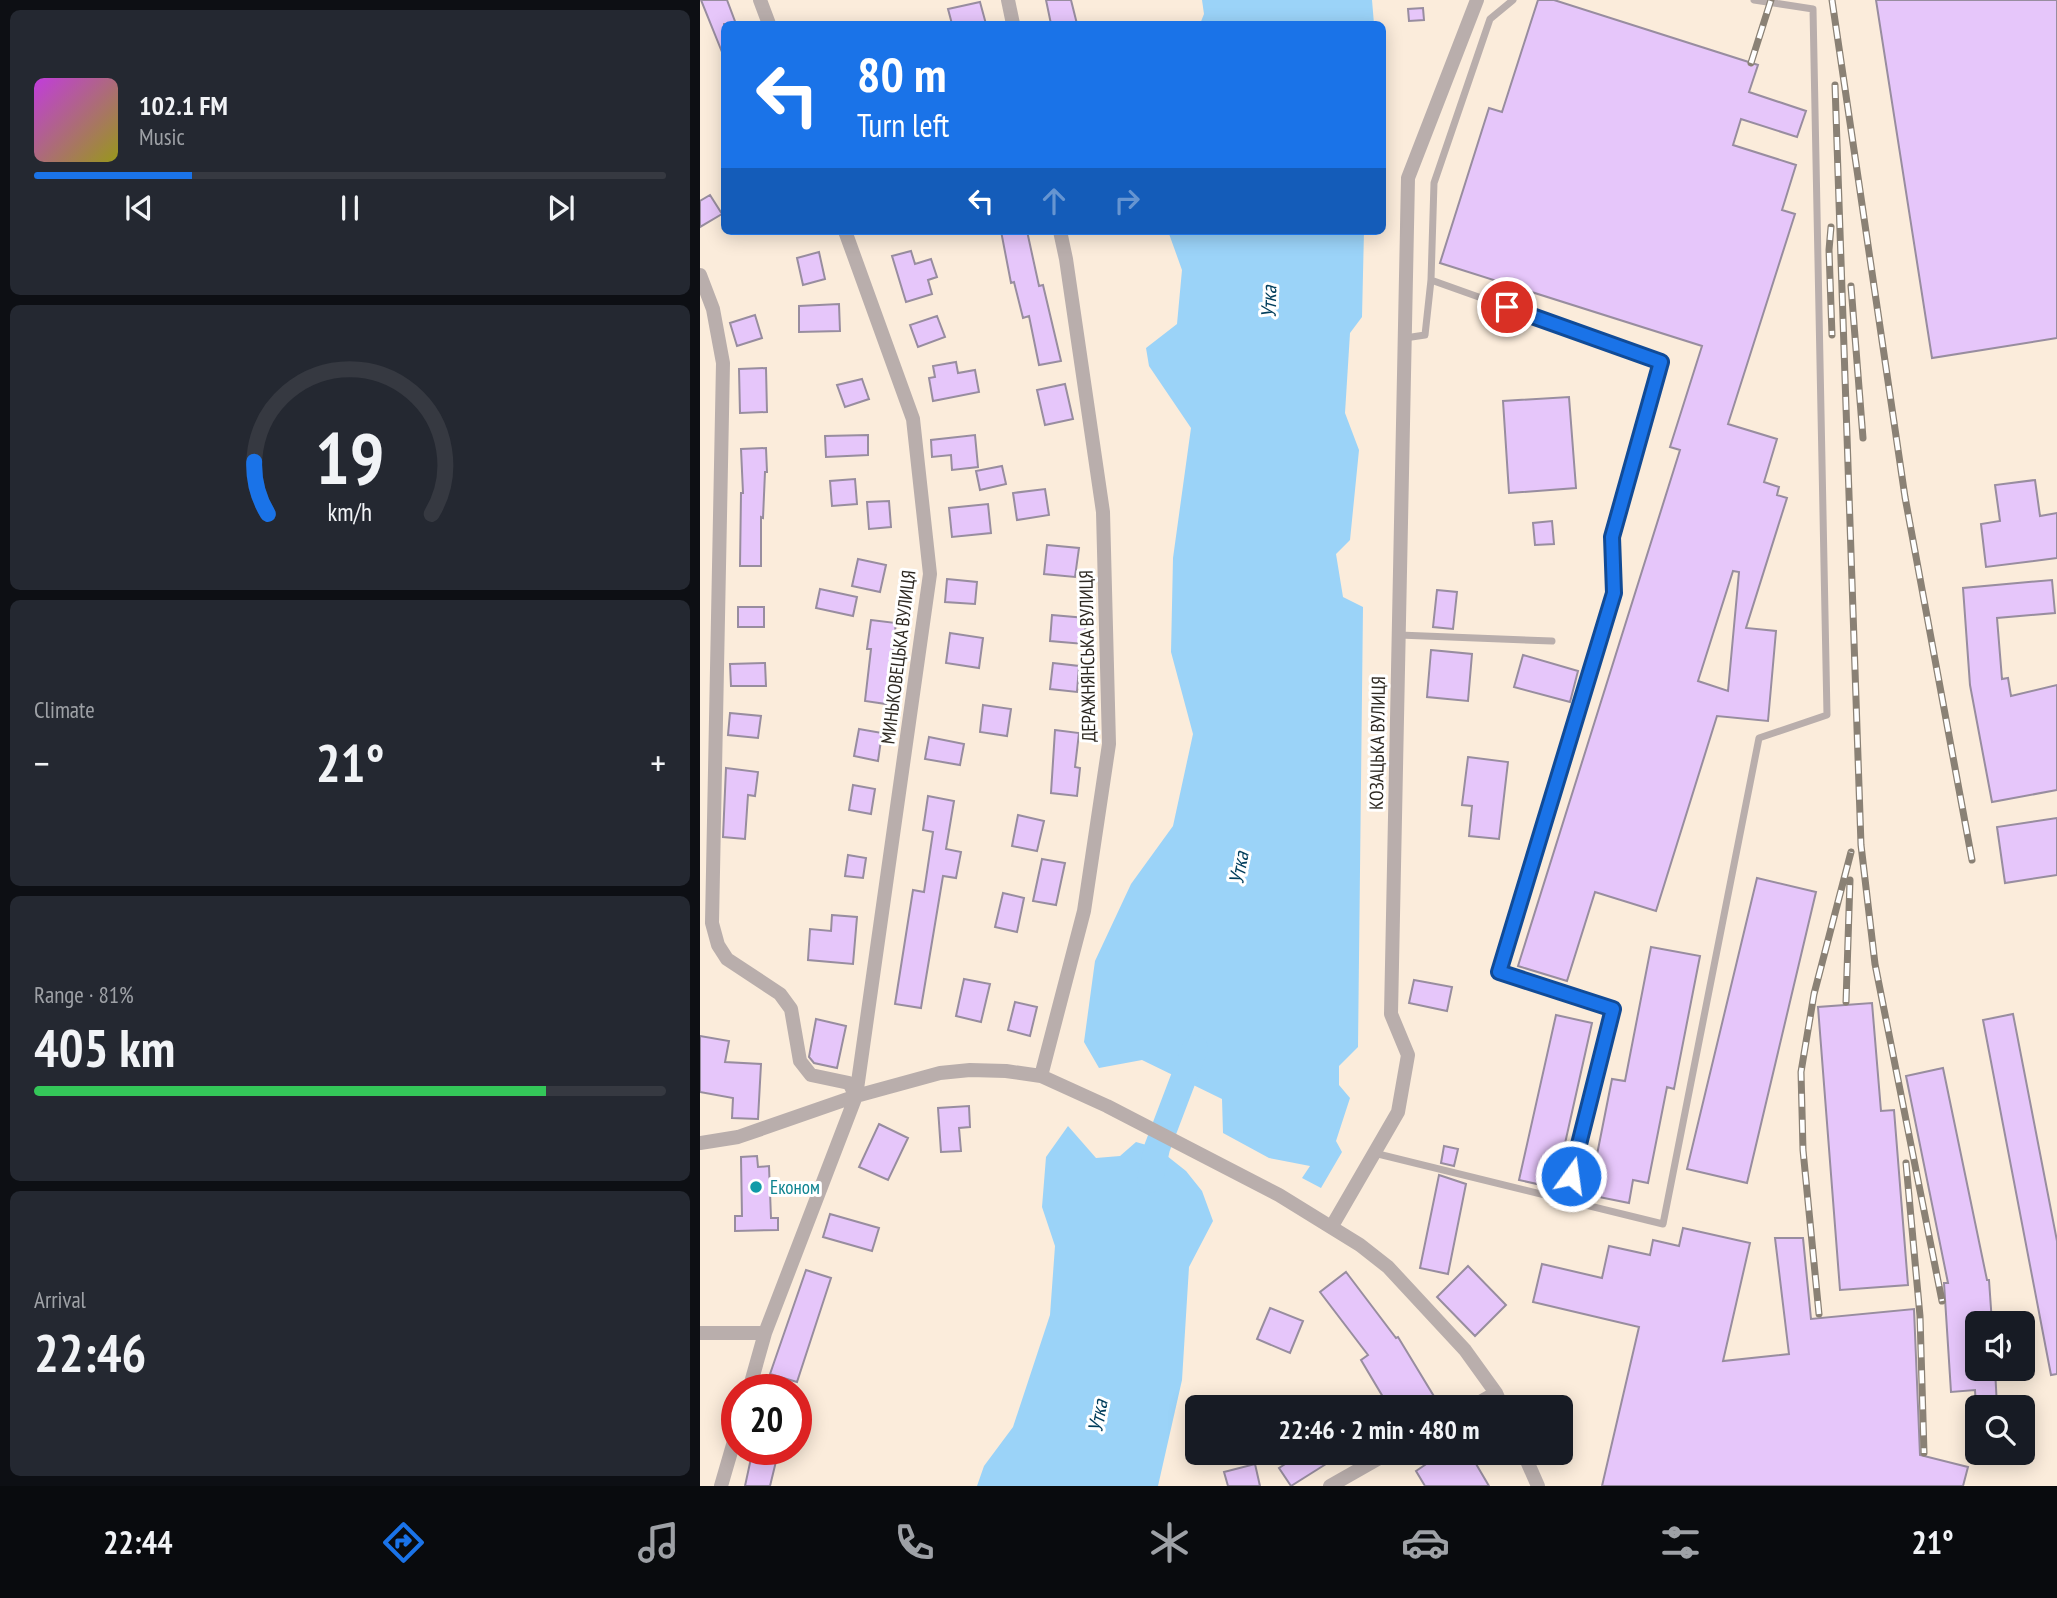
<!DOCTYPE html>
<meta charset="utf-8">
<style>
:root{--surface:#171b24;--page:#242831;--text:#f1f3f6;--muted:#9ea1a6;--line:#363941;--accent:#1a73e8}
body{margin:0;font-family:"PT Sans Narrow",sans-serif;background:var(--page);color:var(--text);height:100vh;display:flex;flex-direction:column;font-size:26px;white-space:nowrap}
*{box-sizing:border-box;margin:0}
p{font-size:23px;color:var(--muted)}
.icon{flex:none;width:38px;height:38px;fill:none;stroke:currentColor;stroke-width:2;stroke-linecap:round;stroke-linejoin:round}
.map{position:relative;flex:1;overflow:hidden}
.sheet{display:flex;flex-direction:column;gap:10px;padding:10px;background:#0d0f14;width:700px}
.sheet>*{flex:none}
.hud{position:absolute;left:21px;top:21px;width:665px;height:214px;border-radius:10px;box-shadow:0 4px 18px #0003;background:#1a73e8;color:#fff;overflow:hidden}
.buttons{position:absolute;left:1265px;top:1311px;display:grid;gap:14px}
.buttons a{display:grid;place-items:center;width:70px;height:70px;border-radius:10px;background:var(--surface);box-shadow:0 4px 18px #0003;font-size:35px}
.speed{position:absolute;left:21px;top:1374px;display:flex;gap:14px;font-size:35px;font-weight:700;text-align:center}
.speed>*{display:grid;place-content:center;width:91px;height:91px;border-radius:50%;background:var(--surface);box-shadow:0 4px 18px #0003;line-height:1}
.speed .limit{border:10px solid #d22;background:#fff;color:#111}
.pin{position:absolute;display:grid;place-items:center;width:60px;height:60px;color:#fff;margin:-30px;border:4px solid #fff;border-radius:50%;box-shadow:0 2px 7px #0007}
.me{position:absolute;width:77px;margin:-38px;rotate:14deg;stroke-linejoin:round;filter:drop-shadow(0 0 5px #0008)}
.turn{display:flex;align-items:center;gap:24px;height:147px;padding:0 21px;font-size:32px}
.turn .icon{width:91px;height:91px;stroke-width:2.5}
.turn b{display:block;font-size:49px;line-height:60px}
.lanes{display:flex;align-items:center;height:66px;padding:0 21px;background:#0003;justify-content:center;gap:35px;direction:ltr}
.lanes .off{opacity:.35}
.big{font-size:52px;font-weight:700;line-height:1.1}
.sheet .tile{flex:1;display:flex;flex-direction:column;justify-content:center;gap:10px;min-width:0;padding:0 24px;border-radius:10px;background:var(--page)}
.sheet .dial{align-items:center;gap:0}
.dial svg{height:182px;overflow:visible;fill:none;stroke:var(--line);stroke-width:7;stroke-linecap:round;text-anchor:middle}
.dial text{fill:var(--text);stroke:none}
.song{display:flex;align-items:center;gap:21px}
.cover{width:84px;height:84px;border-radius:10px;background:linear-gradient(135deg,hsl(290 70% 55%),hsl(60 70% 35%))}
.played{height:7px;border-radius:4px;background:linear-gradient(90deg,var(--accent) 25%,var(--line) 25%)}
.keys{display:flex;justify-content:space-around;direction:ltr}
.heat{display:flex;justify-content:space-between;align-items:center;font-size:38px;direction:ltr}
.charge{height:10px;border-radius:5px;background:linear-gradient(90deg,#34c759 81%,var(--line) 0)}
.trip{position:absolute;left:485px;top:1395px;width:388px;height:70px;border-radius:10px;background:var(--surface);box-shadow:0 4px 18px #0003;font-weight:700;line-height:70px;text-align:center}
.tab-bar{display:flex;height:112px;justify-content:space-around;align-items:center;background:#090b0e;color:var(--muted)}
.tab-bar .icon{width:49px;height:49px}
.tab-bar .on{color:var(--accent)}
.tab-bar b{font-size:32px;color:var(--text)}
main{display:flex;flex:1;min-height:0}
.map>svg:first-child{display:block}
.water{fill:#9bd3f8}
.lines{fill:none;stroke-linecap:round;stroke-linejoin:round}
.river{stroke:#9bd3f8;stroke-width:26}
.building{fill:#e6c6fa;stroke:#988d9f;stroke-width:2;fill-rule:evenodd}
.service{stroke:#b9aeac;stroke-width:7}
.minor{stroke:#b9aeac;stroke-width:14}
.rail-casing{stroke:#8a8175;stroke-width:7}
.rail{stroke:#fff;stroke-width:4.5;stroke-dasharray:13;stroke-linecap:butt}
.route-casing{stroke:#114b97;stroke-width:18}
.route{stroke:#1a73e8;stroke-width:12}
.culture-dot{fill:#0f9aa8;stroke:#fff;stroke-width:2.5}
.labels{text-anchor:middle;stroke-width:6;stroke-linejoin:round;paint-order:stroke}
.street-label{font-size:19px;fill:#2e2922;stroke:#fff}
.culture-label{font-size:19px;fill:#0d838f;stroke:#fff;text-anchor:start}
.water-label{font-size:21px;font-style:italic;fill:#003d5b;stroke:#fff}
</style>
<main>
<section class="sheet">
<div class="tile">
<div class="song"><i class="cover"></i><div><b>102.1 FM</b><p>Music</p></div></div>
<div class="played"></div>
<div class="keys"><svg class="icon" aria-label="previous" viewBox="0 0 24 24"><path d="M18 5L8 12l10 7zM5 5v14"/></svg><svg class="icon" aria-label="pause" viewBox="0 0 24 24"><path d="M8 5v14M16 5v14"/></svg><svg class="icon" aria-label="next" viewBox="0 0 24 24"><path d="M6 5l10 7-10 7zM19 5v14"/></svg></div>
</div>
<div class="tile dial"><svg viewBox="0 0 100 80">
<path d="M14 69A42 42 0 1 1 86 69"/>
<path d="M14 69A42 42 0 0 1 8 46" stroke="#1a73e8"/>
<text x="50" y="56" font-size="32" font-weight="700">19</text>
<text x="50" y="72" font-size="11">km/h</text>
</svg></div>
<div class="tile"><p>Climate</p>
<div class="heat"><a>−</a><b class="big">21°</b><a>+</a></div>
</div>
<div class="tile"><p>Range · 81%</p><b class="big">405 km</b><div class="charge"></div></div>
<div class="tile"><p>Arrival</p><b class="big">22:46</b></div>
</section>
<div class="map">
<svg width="1357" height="1486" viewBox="0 0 1357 1486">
<rect width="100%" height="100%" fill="#fbecdb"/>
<path class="water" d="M502,0H672L674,24H500L504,14Z
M468,231H664L662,317L650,333L645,413L659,450L650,540L636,554L643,597L663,607L658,1047L639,1066V1085L650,1098L636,1141L642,1152L621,1188L602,1178L610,1166L569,1158L523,1133L522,1099L442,1060L399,1068L384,1042L395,961L431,884L473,826L493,734L471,652L473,558L491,428L449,366L446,348L477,324L482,270Z
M368,1126L396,1158L420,1156L436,1142L457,1148L486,1171L502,1191L513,1221L489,1267L482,1380L458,1486H277L284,1466L313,1427L350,1315L355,1246L342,1207L346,1157Z"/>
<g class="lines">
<path class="river" d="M450,1180L457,1148L495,1048"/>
</g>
<path class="building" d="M1,0H27L36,24H24V57Z
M346,0H371L377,24H351Z
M838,0H854L1058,65L1049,92L1106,111L1097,137L1041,119L1033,145L1096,165L1082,210L1095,214L1028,424L1077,439L1064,482L1079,487L1077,495L1087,498L1046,628L1076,631L1068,721L1017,716L956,911L895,892L867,981L818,966L980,450L970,447L1002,346L740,263L789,108L802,112ZM1033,571L1039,572L1028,691L998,681Z
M1176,0H1357V338L1232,358Z
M280,2L286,24H252L248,9Z
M723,8L724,20L709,21L708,9Z
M10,195L22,214L0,227V201Z
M301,231H327L339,286L343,285L361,361L339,365L329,316L323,318L314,282L311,283Z
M211,251L215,264L231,259L237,277L228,280L232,294L206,302L192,256Z
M119,252L125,279L103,285L97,258Z
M139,304L140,331L99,332V306Z
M55,315L62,338L37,346L30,323Z
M237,316L245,337L218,347L210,325Z
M256,362L258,373L275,370L279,392L233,401L229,378L235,377L233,366Z
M66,368L67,412L40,413L39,369Z
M162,379L169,399L145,407L137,385Z
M365,384L373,419L345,425L337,390Z
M869,397L876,488L809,493L803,401Z
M168,435V455L126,457L125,436Z
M275,435L278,467L252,470L251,455L232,457L231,440Z
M66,448L67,472H65L63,518L61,517V566H40L41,493H43L41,449Z
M302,466L306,484L280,490L276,471Z
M155,479L157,504L132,506L130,481Z
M1335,480L1340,516L1357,513V558L1286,567L1281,524L1300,521L1295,485Z
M345,489L349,515L317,520L313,493Z
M189,501L191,527L169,529L167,502Z
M288,504L291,533L252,537L249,508Z
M852,521L854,544L835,545L833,523Z
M347,545L379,548L375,577L344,574Z
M158,559L186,565L180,592L152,586Z
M247,579L277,582L275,604L245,602Z
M1352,580L1355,613L1297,618L1302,679L1308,678L1311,696L1357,685V790L1292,802L1270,685L1263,588Z
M120,589L157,597L153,616L116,608Z
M737,590L757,592L753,629L733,627Z
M38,607H64V627H38Z
M352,615L386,618L384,644L350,641Z
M171,620L196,623L186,704L165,701L171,649H167Z
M250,633L283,638L279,668L246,663Z
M731,650L772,654L768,701L727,697Z
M823,655L878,671L870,702L814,687Z
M65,663L66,686H31L30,664Z
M353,663L379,666L377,692L350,689Z
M283,705L311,709L307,736L280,732Z
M30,713L61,716L58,738L28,735Z
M159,729L182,733L178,761L154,756Z
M355,730L379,733L375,767L380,768L377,796L351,793Z
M229,737L264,744L260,765L225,759Z
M768,757L808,762L799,839L769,836L772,806L762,805Z
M26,768L58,772L55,796L48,795L45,839L23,837Z
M153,785L175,789L171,814L149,810Z
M228,796L254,801L246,849L261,852L256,878L243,876L221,1008L195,1004L213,890L224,892L233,832L223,830Z
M318,815L344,821L337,851L312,846Z
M1357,818V875L1305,883L1297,827Z
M148,855L166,858L163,878L145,876Z
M342,859L365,863L356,905L333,901Z
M1057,878L1116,892L1047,1183L987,1169Z
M303,893L324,898L317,932L295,927Z
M132,915L157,917L153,964L108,960L110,929L131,931Z
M951,947L1000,956L974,1089L967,1087L948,1183L933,1180L929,1203L889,1195L912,1079L925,1081Z
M264,979L290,984L281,1022L256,1016Z
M714,980L752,987L747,1011L709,1003Z
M315,1002L337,1007L330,1036L308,1030Z
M1172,1003L1181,1111L1194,1110L1208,1285L1140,1290L1118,1007Z
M1313,1014L1357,1241V1374L1351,1375L1283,1020Z
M856,1015L892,1023L855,1188L819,1180Z
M116,1019L146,1026L137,1068L114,1063L109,1057Z
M0,1036L29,1041L25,1062L61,1064L58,1119L32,1118L33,1098L0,1092Z
M1243,1068L1287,1280H1289L1292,1323H1278V1368H1295L1297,1407H1276L1275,1390L1251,1392L1244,1283H1248L1206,1076Z
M269,1106L270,1127L259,1128L261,1151L241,1152L238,1108Z
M179,1124L208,1138L188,1180L159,1167Z
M744,1146L758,1149L754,1166L741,1163Z
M57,1156L58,1167L69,1166L71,1218H78V1230L35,1231V1216H42L41,1157Z
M739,1175L766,1184L748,1274L720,1268Z
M130,1214L179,1228L172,1251L123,1237Z
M983,1228L1050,1243L1023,1361L1089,1354L1075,1238H1103L1111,1319L1214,1309L1220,1455L1268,1467L1263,1486H902L939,1327L833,1302L842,1264L902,1278L909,1246L950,1255L953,1240L979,1246Z
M768,1266L806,1305L775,1336L737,1297Z
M106,1270L131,1278L97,1382L70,1374Z
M646,1272L696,1338L698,1337L735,1398L721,1407H667L683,1397L661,1360L668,1355L620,1292Z
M570,1308L603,1321L590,1353L557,1339Z
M53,1449H79L70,1486H45Z
M604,1452H619L626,1464L591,1486L579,1468Z
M744,1452H769L789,1486H725L716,1471Z
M555,1464L560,1486H528L524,1472Z"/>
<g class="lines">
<path class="service" d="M731,280L961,362L912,537L914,593L799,972L913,1008L865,1200
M705,338L725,335L731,280L734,183L790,19L813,0
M699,635L852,641
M674,1153L963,1224L1059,738L1127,715L1113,9L1054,0"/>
<path class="minor" d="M60,0L69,24
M308,0L313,24
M0,275L13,309L23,363L12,923L18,945L27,959L80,994L91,1009L100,1061L111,1075L149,1083L156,1096
M341,1076L384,911L409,744L403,512L366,259L360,231
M0,1143L38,1137L156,1096L240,1073L270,1070L306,1071L341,1076L407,1106L579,1195L660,1245L688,1267L765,1350L796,1393L802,1407
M632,1226L698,1112L708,1055L691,1014L708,178L777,0
M0,1333H65
M49,1390L65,1333L156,1096L230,574L213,419L145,231
M771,1407L796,1393
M823,1452L838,1486
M21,1486L37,1431
M630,1486L690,1452"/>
<defs>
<path id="rail" d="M1132,0L1205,497L1272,860
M1051,63L1071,0
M1135,85L1161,845L1175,964L1242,1301
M1131,227L1129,250L1132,335
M1151,286L1163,438
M1146,1002L1150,880
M1206,1163L1220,1316L1224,1453
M1119,1314L1103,1150L1101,1072L1114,994L1151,852"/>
</defs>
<use href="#rail" class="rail-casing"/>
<use href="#rail" class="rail"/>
</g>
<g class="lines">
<defs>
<path id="route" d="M807,307L961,362L912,537L914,593L799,972L913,1009L871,1176"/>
</defs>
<use href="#route" class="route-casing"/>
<use href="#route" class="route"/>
</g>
<circle class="culture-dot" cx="56" cy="1187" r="7"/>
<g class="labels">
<g class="street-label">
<text transform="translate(387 656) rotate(-91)" y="7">ДЕРАЖНЯНСЬКА ВУЛИЦЯ</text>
<text transform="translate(198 657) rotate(-83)" y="7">МИНЬКОВЕЦЬКА ВУЛИЦЯ</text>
<text transform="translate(677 743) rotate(-89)" y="7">КОЗАЦЬКА ВУЛИЦЯ</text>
</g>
<g class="culture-label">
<text x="70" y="1194">Економ</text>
</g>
<g class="water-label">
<text transform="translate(569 302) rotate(-89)" y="7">Утка</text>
<text transform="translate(539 868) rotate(-80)" y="7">Утка</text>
<text transform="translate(398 1416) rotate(-80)" y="7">Утка</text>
</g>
</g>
</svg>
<div class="buttons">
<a><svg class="icon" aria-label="sound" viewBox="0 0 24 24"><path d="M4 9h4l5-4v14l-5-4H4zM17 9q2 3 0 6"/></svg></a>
<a><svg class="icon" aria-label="search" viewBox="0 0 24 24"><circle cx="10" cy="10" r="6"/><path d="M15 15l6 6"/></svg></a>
</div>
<div class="speed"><div class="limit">20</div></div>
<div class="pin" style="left:807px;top:307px;background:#d93025"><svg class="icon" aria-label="arrive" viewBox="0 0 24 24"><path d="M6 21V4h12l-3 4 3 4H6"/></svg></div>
<svg class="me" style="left:871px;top:1176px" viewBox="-20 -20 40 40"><circle r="17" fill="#1a73e8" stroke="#fff" stroke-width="3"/><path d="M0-11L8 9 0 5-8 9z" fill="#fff"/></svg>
<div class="trip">22:46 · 2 min · 480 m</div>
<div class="hud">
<div class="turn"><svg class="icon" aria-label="left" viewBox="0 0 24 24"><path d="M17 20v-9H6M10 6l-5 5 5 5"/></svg><div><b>80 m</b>Turn left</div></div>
<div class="lanes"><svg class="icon" aria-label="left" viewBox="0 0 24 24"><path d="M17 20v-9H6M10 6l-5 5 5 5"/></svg><svg class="icon off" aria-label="ahead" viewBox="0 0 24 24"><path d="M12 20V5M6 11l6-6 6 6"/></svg><svg class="icon off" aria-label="right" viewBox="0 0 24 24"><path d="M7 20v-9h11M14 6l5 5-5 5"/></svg></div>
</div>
</div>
</main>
<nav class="tab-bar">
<b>22:44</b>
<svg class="icon on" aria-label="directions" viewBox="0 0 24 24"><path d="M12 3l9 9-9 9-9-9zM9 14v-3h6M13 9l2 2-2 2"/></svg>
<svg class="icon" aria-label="music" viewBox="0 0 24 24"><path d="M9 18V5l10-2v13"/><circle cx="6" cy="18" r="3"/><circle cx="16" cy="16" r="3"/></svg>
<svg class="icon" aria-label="phone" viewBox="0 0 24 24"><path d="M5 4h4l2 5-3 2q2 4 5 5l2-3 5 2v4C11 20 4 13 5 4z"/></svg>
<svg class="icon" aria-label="climate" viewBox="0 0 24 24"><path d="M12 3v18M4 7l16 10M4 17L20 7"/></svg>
<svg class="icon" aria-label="car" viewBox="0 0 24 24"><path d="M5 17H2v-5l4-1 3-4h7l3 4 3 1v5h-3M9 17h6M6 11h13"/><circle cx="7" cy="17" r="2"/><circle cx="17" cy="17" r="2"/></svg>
<svg class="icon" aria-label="filters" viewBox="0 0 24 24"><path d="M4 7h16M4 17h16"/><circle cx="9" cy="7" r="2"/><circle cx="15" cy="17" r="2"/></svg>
<b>21°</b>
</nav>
